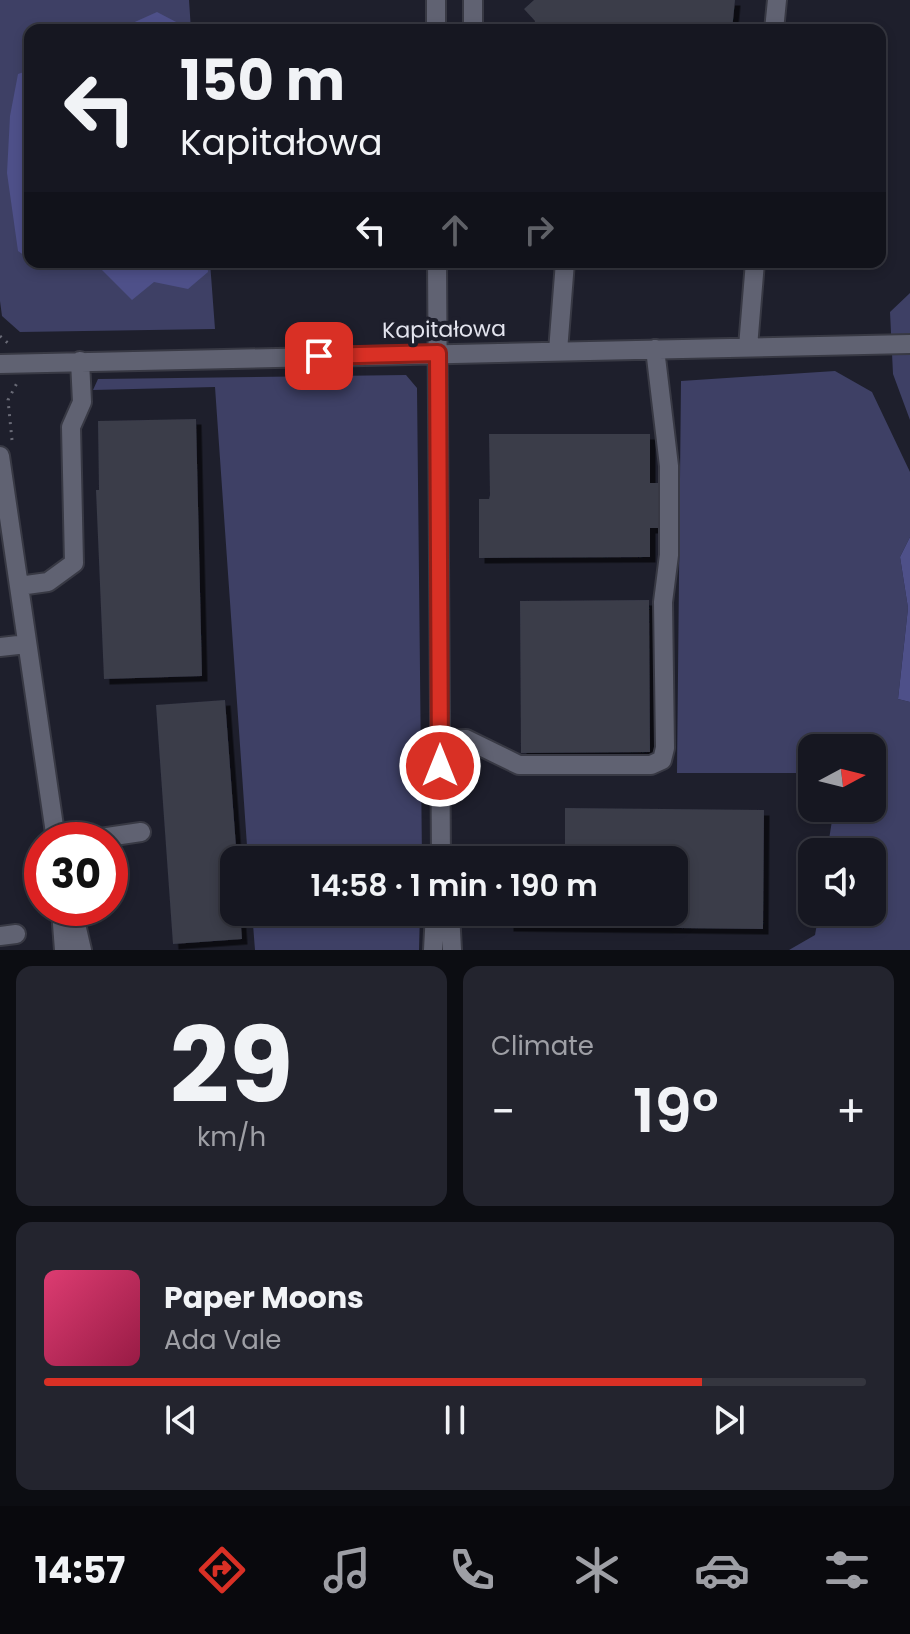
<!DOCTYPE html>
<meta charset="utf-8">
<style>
:root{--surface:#161721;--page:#23242e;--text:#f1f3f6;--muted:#9e9fa5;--line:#35363f;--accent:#d93025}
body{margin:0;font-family:Poppins,sans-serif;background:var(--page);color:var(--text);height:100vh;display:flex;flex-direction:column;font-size:30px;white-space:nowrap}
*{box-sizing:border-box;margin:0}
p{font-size:26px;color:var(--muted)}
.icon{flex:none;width:44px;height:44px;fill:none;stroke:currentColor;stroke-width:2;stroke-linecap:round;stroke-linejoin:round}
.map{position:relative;height:950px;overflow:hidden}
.side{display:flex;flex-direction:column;gap:16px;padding:16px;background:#0c0d12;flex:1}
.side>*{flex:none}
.guide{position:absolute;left:24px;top:24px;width:862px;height:244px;border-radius:16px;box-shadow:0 4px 12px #0003,0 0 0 2px var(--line);background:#161721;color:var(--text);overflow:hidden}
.needle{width:52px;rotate:83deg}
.fabs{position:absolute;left:798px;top:734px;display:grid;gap:16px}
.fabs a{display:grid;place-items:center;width:88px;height:88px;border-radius:16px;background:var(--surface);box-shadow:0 4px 12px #0003,0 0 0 2px var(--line);font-size:40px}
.speed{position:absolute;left:24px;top:822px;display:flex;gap:16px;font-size:40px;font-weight:700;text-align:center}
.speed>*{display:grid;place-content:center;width:104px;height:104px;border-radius:50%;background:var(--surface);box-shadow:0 4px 12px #0003,0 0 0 2px var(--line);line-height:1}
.speed .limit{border:12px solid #d22;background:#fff;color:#111}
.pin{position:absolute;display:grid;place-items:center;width:68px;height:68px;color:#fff;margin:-34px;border-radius:16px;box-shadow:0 4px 12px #0006}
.me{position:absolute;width:88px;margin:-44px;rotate:0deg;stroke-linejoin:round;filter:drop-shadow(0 0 6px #0008)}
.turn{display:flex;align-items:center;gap:28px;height:168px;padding:0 24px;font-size:36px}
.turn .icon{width:104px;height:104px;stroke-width:2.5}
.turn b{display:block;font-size:56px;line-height:68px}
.lanes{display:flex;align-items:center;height:76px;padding:0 24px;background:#0003;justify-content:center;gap:40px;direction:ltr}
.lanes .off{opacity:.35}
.big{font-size:60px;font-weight:600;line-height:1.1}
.side .card{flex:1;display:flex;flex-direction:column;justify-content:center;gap:12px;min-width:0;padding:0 28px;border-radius:16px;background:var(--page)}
.side .dial{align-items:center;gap:0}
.dial b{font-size:104px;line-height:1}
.song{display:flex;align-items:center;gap:24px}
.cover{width:96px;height:96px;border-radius:12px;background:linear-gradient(135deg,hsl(340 70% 55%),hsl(340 70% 35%))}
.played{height:8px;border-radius:4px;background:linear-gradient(90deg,var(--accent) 80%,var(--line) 80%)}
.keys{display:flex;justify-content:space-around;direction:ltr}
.heat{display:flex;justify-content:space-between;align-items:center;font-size:44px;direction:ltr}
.side .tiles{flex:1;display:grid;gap:16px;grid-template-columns:1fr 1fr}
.card:last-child{grid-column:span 2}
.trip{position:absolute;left:220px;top:846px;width:468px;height:80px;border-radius:16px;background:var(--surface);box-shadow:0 4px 12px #0003,0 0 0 2px var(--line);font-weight:600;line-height:80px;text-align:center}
.menu{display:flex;height:128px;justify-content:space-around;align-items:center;background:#09090d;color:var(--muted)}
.menu .icon{width:56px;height:56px}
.menu .current{color:var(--accent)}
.menu b{font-size:36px;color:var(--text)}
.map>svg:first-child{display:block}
.green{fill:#3e4065}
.forest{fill:#4e5089}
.building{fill:#3a3c4a;filter:url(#shadow)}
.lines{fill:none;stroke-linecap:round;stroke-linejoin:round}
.minor-casing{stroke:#383944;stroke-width:22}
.path{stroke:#696a76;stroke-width:3;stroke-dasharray:2 6;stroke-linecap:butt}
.minor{stroke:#606272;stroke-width:18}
.route-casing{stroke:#8d1f18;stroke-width:20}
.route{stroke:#d93025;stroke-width:14}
.labels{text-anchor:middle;stroke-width:8;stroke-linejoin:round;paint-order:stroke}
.street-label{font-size:22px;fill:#e3e4ee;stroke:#1e1f2c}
</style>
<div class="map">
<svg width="910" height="950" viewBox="0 0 910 950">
<defs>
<filter id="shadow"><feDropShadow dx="5.5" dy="5.5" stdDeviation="0" flood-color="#0009"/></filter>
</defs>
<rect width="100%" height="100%" fill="#1e1f2c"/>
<path class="green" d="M0,0H189L191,30H30V262H210L215,329L20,332L2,316L0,301Z
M910,293V420L893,374L890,312Z
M835,371L872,392L910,472V537L900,557L908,608L898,699L910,702V950H789L815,935L819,912H872V852H827L834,808H872V748H812V773H677L681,381Z
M406,375L417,388L422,860H248L215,387L93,390L98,379Z
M252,912H420L419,950H255Z"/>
<path class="forest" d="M157,12L178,23L181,30H117Z
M30,70V256L28,258L18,251L7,173L10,116L18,74Z
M94,262H207L208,272L188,289L154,282L132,300Z
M910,537V702L898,699L908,608L900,557Z"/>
<path class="building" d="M534,0H735L732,30H534L535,21L524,9Z
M196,419L202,676L104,679L96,490H99L98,421Z
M489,434H650V483H664V528H650V557L479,558V499H489L490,495Z
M649,600L650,752L521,753L520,601Z
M225,700L237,860H234V912H240L242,939L173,944L156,705Z
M565,808L764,810L763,929L508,926V912H674V860H565Z"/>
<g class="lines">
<defs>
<path id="minor" d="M436,0V30
M473,30V0
M774,30L777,0
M437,262L441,860
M748,347L755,262
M558,351L565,262
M0,364L910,344
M0,456L56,840
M19,586L48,582L74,563L71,427L82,402L80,361
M0,647L27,644
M440,740L466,739L519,765H651L662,760L665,748L663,602L669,555V466L655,349
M87,840L141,832
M66,908L76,924L82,950
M450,912L452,950
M0,936L16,934
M64,950L62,924L66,909
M433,950L435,912"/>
</defs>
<use href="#minor" class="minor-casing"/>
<path class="path" d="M0,336L9,344
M12,440L8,400L17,383"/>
<use href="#minor" class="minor"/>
</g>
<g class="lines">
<defs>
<path id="route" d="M319,356L438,353L440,766"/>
</defs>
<use href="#route" class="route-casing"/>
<use href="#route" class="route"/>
</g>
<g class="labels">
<g class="street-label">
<text transform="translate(444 329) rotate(-1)" y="8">Kapitałowa</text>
</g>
</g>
</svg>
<div class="fabs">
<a><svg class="needle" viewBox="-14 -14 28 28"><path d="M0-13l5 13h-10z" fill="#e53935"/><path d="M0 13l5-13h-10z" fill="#9e9fa5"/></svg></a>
<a><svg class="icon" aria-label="sound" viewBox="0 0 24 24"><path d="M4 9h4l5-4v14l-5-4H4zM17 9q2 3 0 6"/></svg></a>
</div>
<div class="speed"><div class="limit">30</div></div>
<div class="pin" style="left:319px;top:356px;background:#d93025"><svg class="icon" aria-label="arrive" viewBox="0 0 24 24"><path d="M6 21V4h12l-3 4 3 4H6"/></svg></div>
<svg class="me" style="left:440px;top:766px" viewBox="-20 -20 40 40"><circle r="17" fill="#d93025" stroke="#fff" stroke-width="3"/><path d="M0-11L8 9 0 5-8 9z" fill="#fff"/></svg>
<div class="trip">14:58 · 1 min · 190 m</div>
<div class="guide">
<div class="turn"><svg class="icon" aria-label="left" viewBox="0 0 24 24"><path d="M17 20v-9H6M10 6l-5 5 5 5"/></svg><div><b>150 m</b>Kapitałowa</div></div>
<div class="lanes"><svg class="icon" aria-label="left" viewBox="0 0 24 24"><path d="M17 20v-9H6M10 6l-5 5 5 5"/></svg><svg class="icon off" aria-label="ahead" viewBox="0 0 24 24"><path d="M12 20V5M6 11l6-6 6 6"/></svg><svg class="icon off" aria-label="right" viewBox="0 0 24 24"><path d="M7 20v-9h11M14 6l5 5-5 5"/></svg></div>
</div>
</div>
<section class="side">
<div class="tiles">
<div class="card dial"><b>29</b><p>km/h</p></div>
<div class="card"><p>Climate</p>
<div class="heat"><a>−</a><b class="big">19°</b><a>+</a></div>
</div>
<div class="card">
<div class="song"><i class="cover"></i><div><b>Paper Moons</b><p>Ada Vale</p></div></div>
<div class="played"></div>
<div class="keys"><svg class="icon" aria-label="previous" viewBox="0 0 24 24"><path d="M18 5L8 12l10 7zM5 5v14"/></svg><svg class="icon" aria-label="pause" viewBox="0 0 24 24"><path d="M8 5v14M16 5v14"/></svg><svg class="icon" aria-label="next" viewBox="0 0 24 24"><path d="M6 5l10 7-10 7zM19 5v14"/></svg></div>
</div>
</div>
</section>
<nav class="menu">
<b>14:57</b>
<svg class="icon current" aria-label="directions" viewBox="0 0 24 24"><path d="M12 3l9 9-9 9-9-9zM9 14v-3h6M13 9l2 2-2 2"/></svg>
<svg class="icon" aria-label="music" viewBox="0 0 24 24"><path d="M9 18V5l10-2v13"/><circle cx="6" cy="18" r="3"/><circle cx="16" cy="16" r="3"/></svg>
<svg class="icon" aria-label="phone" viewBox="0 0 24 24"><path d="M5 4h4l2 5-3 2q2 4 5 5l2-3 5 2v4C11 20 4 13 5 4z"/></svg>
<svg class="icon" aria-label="climate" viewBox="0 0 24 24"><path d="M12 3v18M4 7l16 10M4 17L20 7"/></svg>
<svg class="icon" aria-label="car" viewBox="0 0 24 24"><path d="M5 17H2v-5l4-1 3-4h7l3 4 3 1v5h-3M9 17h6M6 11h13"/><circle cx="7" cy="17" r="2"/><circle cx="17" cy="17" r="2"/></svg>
<svg class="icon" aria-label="filters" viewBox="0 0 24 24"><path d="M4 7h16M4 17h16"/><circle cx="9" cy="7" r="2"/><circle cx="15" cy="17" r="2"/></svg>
</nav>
